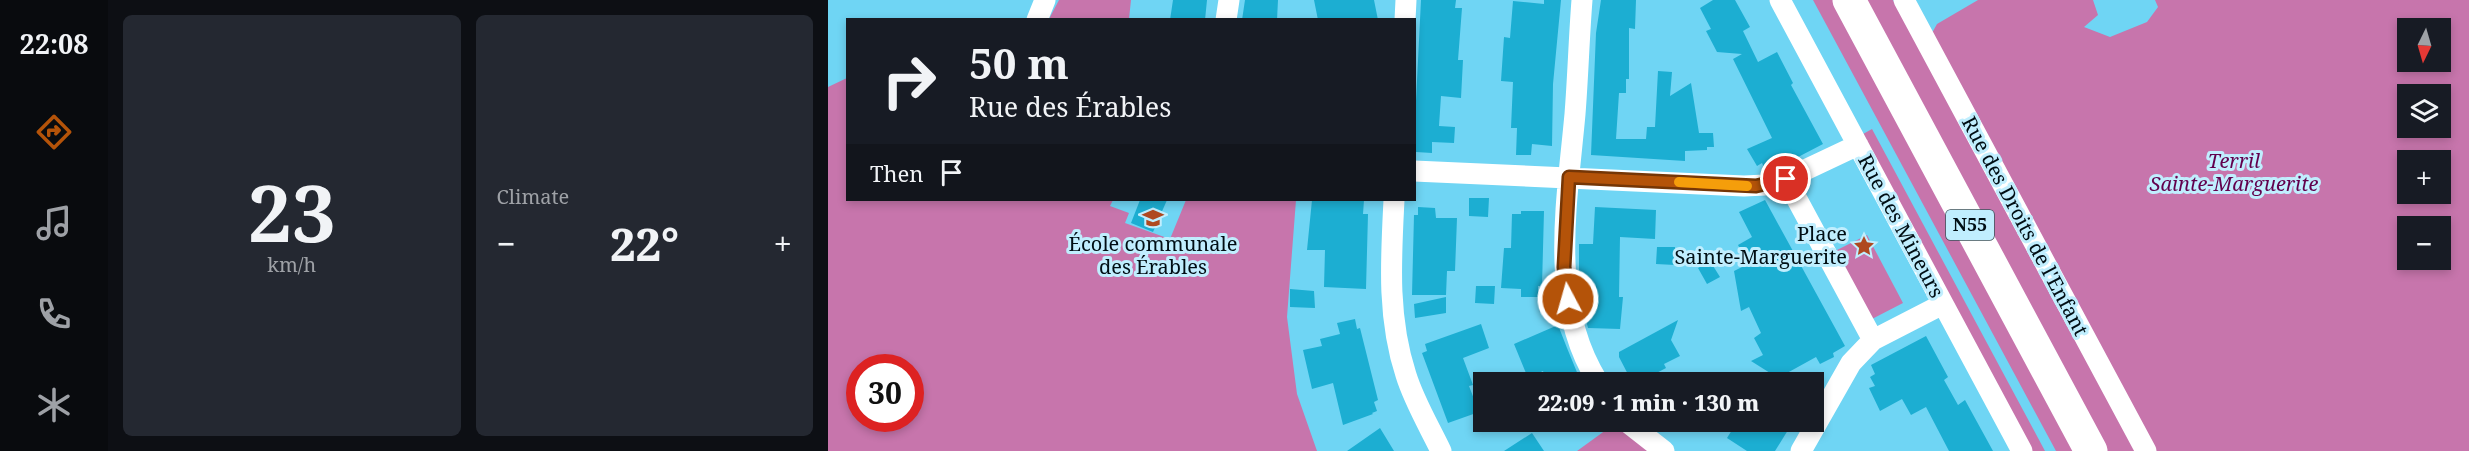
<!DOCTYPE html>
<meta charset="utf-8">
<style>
:root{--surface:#171b24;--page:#242831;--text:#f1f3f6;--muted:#9ea1a6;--accent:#b45309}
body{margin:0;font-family:"Noto Serif",serif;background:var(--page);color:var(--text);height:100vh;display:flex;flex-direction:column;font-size:22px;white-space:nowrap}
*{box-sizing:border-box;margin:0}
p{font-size:20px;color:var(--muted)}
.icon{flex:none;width:33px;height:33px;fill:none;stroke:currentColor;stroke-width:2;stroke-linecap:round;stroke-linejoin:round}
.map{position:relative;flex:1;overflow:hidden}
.details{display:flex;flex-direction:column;gap:15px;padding:15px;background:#0d0f14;width:720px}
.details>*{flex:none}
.guide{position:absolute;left:18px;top:18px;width:570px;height:183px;border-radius:0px;box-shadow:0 3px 9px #0003;background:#171b24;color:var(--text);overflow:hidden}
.needle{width:39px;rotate:185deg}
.tools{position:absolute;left:1569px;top:18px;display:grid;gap:12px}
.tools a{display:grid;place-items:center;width:54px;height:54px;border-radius:0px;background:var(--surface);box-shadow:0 3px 9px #0003;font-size:30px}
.speed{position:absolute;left:18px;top:354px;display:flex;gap:12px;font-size:30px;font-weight:700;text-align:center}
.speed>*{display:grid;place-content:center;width:78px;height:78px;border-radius:50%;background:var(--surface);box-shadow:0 3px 9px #0003;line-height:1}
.speed .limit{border:9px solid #d22;background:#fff;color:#111}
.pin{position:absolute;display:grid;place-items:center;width:51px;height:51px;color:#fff;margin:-26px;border:3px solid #fff;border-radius:50%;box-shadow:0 2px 6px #0007}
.me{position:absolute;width:66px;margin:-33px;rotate:354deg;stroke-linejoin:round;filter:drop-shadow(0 0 4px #0008)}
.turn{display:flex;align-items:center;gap:21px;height:126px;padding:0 24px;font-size:27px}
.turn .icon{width:78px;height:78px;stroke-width:2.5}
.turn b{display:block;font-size:42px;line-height:51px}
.then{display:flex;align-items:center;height:57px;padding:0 24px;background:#0003;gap:12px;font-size:22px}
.big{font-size:45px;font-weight:800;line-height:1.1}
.details .widget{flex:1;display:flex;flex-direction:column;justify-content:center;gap:9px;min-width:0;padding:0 21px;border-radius:9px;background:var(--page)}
.details .dial{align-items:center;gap:0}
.dial b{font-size:78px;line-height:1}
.heat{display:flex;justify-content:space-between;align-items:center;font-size:33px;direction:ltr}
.details .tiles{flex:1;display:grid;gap:15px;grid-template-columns:repeat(2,1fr)}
.trip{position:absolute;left:645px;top:372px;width:351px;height:60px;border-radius:0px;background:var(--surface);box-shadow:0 3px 9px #0003;font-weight:800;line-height:60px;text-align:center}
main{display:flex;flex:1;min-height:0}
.dock{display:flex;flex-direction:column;width:108px;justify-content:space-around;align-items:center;background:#090b0e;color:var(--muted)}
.dock .icon{width:42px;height:42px}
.dock .current{color:var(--accent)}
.dock b{font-size:27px;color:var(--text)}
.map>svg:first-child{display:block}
.green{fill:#c775ac;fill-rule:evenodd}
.building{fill:#1caed2}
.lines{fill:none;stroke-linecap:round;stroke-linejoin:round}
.minor{stroke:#fff;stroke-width:21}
.trunk{stroke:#fff;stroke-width:33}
.route-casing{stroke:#753606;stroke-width:15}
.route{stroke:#b45309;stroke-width:10}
.slow{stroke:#f59e0b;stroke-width:10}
.labels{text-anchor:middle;stroke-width:6;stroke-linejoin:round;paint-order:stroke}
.shield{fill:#c0eefe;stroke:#3a515a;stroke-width:1.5}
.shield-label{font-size:18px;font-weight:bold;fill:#000e14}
.park-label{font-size:20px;font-style:italic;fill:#62004d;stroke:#c0eefe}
.street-label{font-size:20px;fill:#000e14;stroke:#c0eefe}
.poi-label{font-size:20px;fill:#000e14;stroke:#c0eefe;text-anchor:end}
</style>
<main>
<nav class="dock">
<b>22:08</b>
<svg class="icon current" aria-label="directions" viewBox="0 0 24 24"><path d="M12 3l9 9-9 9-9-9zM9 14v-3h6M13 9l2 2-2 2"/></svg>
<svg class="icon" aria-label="music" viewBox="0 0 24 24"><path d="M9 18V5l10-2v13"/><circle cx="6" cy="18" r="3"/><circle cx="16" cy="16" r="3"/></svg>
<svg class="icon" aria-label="phone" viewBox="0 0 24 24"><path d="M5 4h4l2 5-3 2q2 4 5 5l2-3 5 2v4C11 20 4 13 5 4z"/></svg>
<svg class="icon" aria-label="climate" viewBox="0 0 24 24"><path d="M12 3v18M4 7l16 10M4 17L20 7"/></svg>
</nav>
<section class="details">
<div class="tiles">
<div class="widget dial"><b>23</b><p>km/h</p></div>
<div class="widget"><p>Climate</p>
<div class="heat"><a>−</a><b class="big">22°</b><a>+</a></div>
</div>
</div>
</section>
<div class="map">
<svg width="1641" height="451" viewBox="0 0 1641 451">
<rect width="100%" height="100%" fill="#6fd5f4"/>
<path class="green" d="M231,0H303L301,19H221Z
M985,0H1009L1251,451H1228Z
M1031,0H1065L1307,451H1273Z
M1150,0H1265L1270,15L1256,27L1282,37L1319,22L1330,7L1327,0H1641V451H1326L1104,33L1109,24ZM1580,28H1612V62H1580ZM1580,94H1612V128H1580ZM1580,160H1612V194H1580ZM1580,226H1612V260H1580Z
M19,78L20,200H285L282,206L301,213L297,223L342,239L358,200H468L459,317L469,394L489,451H0V87ZM32,368H82V418H32Z
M1044,129L1217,451H1204L1035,134Z
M1039,235L1075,303L1044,319L1007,251Z
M789,422L820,451H749Z"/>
<path class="building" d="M345,0H379L377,20H342Z
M417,0H450L449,20H414Z
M486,0H546L550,20H490Z
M593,0H628L627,8H634L630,60H635L633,98L613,96L611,126L627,127L626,143L604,142V153L588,152L586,141Z
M716,0H733L725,84L724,146L704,144L703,155H688L689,128H683L685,82L673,81L676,37L682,38L685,1L716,4Z
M773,0H808L807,29L801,28V79H798V93H791L788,139H818L819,127H827L830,71L844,72L842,96L863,83L871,133H885L886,147H879V150L857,151V161L763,155L768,33Z
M885,0H907L922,27L915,31L930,62L949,52L965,83L963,85L995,144L947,169L938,171L934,163L929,166L919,149L944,138L905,59L914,54L889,52L878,31L883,29L872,8Z
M641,198H661L660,217L641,216Z
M312,200H339L325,232L303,223Z
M484,200H536L535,214H540L538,289L496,287L497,250H479Z
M937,200L1017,346L1005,353L1006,357L992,364L988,357L950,378L923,361L935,355L926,338L933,333L921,307L913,311L906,271L920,264L910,245L924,237L911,212Z
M590,207L607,208L608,218H629L627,271H619L618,295H584L586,215H590Z
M767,207L828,210L827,239L792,237L791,297H795L792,329L760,328L757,316L751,285V244H765Z
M693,211H716L714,286H710V297H693V289L673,288L676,248H683L684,214H693Z
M829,247H847V265L828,264Z
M882,261L892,277L879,284L870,268Z
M648,286H667L666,304L647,303Z
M462,289L486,291L487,308L462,307Z
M618,297V313L587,318L586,304Z
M527,319L529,329L532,328L550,400L546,402L549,411L544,413L545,414L515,425L505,383L484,389L475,350L494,346L492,339L512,334L509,323Z
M850,320L843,340L852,356L836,364L838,368L821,377L819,373L804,382L791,357V352Z
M653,324L661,348L635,358L645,385L641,386L651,412L620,423L594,353L599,351L597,344Z
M730,325L739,348L753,382H719L715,371L700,378L686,344Z
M1098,336L1120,377L1116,380L1130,405L1137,400L1165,451H1121L1098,407L1083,415L1074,399L1052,411L1041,388L1047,386L1042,377L1047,374L1043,365Z
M909,422H965L947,451H919L899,438Z
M552,428L566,451H519Z
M704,433L716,451H676Z"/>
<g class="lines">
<path class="minor" d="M754,0C751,38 750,76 747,114C739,203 720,303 770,382
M952,0L1194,451
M1076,0L1318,451
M209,20L217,0
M398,20L401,0
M577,20L578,0
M1030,145L958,179L1045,340L1115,304
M586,171L916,186L937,185L958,179
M566,200C563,259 559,317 578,375C586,401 601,426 613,451
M799,422L836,451
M973,451L1023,363L1045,340"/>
<path class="trunk" d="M1021,0L1263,451"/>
</g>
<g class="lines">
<defs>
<path id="route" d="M740,299L736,267L741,177L928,186L958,179"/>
</defs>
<use href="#route" class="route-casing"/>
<use href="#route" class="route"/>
<path class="slow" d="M851,182L919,186"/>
</g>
<defs>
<symbol id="school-bare" viewBox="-9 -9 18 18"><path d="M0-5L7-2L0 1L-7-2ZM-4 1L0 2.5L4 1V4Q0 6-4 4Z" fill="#af4920" stroke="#c0eefe" stroke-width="2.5" paint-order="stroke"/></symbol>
<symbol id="sight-bare" viewBox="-9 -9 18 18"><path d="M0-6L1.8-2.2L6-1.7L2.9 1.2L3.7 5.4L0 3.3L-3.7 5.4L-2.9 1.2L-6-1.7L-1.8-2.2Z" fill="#af4920" stroke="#c0eefe" stroke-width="2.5" paint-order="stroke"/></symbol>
</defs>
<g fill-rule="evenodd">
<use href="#school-bare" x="310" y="203" width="30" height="30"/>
<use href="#sight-bare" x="1021" y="231" width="30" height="30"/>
</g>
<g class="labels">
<rect class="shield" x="1118" y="210" width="48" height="30" rx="4.5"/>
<g class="shield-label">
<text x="1142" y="231">N55</text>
</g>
<g class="park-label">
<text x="1406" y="168">Terril<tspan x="1406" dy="23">Sainte-Marguerite</tspan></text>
</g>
<g class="street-label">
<text transform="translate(1073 226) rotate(62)" y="7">Rue des Mineurs</text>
<text transform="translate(1197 226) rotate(62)" y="7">Rue des Droits de l'Enfant</text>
</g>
<g class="poi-label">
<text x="1019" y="241">Place<tspan x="1019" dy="23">Sainte-Marguerite</tspan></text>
<text x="325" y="251" text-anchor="middle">École communale<tspan x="325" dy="23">des Érables</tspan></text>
</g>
</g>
</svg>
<div class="tools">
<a><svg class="needle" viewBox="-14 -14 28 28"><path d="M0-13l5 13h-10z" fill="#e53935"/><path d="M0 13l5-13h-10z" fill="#9ea1a6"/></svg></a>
<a><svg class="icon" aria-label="layers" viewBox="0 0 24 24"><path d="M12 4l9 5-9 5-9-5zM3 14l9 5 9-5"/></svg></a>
<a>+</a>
<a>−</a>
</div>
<div class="speed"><div class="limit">30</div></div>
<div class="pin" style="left:958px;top:179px;background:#d93025"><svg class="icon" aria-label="arrive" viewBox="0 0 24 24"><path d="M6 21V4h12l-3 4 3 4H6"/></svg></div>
<svg class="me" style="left:740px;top:299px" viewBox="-20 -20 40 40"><circle r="17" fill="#b45309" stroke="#fff" stroke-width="3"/><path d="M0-11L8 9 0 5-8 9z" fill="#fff"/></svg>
<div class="trip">22:09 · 1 min · 130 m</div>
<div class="guide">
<div class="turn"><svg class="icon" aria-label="right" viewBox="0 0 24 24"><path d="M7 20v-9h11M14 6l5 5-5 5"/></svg><div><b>50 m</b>Rue des Érables</div></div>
<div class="then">Then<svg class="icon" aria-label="arrive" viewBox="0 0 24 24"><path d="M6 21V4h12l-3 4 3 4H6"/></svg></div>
</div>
</div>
</main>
